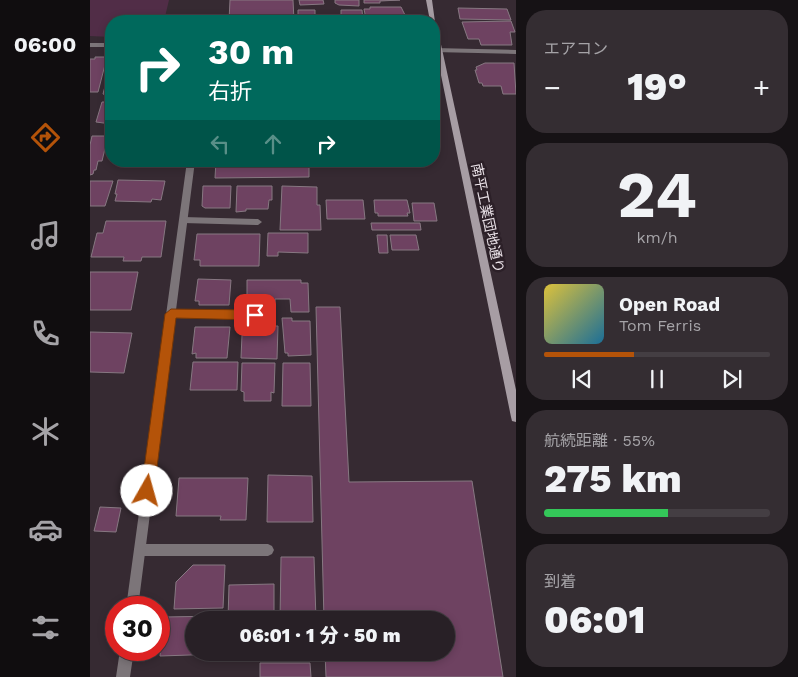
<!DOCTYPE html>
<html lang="ja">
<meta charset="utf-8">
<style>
:root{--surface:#282026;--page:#342d32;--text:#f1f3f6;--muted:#a5a3a7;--line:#443e43;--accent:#b45309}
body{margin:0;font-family:"Work Sans","Noto Sans JP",sans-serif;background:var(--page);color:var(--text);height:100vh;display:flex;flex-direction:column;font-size:19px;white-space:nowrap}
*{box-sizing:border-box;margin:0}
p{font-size:16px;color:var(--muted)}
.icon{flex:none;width:28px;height:28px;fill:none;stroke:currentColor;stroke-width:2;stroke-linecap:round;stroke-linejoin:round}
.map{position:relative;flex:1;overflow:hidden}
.side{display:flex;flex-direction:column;gap:10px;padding:10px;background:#161215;width:282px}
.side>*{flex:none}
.banner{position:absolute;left:15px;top:15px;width:335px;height:152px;border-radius:20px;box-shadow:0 2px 8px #0003,0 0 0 1px var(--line);background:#00695c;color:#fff;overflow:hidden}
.speed{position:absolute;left:15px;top:596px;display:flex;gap:10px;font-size:25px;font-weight:700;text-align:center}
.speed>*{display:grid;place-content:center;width:65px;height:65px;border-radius:50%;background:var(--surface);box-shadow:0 2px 8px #0003,0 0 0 1px var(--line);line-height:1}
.speed .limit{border:8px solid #d22;background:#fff;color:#111}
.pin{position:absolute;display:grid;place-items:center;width:42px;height:42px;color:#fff;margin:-21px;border-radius:10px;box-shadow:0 2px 8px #0006}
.me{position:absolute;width:55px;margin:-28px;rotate:7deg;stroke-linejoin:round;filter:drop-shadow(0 0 4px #0008)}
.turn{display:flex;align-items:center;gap:18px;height:105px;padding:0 20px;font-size:22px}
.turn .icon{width:65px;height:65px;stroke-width:2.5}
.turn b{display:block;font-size:35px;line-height:42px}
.lanes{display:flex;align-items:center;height:48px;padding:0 20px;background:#0003;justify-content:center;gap:25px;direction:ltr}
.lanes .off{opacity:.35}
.big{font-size:38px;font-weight:800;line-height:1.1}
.side .widget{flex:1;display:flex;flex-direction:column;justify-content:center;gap:8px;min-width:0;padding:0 18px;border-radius:20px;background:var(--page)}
.side .dial{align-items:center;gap:0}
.dial b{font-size:65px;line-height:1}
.song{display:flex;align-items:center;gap:15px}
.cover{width:60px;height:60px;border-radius:8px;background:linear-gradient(135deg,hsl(50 70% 55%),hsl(200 70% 35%))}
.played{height:5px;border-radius:2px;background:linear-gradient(90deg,var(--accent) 40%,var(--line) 40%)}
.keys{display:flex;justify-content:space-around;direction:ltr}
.heat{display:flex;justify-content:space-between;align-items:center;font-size:28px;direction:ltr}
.charge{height:8px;border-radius:4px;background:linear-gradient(90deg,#34c759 55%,var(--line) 0)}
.trip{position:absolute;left:95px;top:611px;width:270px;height:50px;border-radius:25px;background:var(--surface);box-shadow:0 2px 8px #0003,0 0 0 1px var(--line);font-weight:800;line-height:50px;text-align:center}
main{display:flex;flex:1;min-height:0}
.tab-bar{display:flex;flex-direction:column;width:90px;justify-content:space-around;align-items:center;background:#100d0f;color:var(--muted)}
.tab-bar .icon{width:35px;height:35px}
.tab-bar .current{color:var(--accent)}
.tab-bar b{font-size:22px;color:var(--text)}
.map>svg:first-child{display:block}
.green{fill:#512d47}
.building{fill:#6e4261;stroke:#877882}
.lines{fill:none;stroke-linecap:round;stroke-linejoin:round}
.lane{fill:#7c7579;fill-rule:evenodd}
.street{fill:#7c7579;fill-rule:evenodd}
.secondary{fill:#a79da4;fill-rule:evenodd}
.route{fill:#b45309;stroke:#753606}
.labels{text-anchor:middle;stroke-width:5;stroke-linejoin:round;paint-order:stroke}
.street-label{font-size:14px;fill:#eae2e8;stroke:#2c2028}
</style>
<main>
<nav class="tab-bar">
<b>06:00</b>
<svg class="icon current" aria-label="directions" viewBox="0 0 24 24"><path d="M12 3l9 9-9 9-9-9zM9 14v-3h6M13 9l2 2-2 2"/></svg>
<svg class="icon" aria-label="music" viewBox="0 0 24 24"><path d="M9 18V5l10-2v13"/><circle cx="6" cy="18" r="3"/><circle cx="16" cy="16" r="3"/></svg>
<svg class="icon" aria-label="phone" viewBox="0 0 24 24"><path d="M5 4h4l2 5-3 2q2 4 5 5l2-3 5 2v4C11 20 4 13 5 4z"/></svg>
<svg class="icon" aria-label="climate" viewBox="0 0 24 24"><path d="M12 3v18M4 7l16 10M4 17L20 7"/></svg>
<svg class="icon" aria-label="car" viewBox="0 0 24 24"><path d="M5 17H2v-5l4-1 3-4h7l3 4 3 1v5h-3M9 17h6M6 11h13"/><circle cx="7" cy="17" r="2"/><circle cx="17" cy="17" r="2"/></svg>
<svg class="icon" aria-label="filters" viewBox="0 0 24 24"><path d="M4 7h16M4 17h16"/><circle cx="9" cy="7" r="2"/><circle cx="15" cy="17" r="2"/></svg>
</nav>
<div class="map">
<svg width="426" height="677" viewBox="0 0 426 677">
<rect width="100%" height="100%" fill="#362a32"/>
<path class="green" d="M0,0H79L74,21H21V37L0,36Z"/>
<path class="building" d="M140,0H203L204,21H139Z
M209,0H233L234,4L210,5Z
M245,0H269V6L249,5L245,3Z
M274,0H310L290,1V3H274Z
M280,7H311L315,15L298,19H276L274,9H280Z
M368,8L417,9L421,20L370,19Z
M208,10H225V15L229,16V21H208Z
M251,10H272L273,21H251Z
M421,21L425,32H420L422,45H391L389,39H378L372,22Z
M5,57H17L8,92H0V59H5Z
M395,63H424L426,94H413L411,86H393L392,83H389L385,70H387L386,67Z
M19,71H21V96H15L16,95L13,94Z
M12,102H21V124L6,122Z
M2,136H18L12,161H8L6,170H4L3,174L0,175V145Z
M126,161H219V177L125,178Z
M28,180L75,181L71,200L62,199L61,202L25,201L27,194H25Z
M0,181H23L15,206H0Z
M113,186H141L140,208H115L112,206Z
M147,186H182V200H179L178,209H156V211L146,212Z
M192,186L227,187V205H230L231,230H190Z
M236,200H273L275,219H237Z
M284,200H317L320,213H317L318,216H288V213H285Z
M322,203H344L347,221H324Z
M16,221H76L71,257H52L51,261H33L34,257H1L7,233H13Z
M281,223H330L331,230H282Z
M178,233H218V253L188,252V256H177Z
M107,234H170L169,266H110V260H104Z
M287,235H297L298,253H289Z
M300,235H326L329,250H302Z
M0,272H48L41,310H0Z
M108,279L141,280L139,305H109V301H105Z
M157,280H211V283H218L219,312H201L200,299H185V306L168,305L169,297L157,296Z
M226,307H250L259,482L382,481L413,677H236L235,652H356V620H234Z
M192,318H202V321H220L221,355L198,356V353H195Z
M166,326H188L187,359L151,358L152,335H165Z
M105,327H140L137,358H106V353L102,354Z
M0,332L42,333L34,373L0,372Z
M103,362H148L147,390H100Z
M152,363H185L184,393L181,392V401H154V392L151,391Z
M193,363H220L221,406H192Z
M178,475L222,476L223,522H177Z
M89,478H158L156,520H130L131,516H86Z
M10,507L31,508L26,532L4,531Z
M191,557H224L226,620H190Z
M103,565H135L133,608L84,609L86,582Z
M184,584V620H138L139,585Z
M131,616V620H104V652H130V654L70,656L74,617Z
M136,652H184V655L136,657Z
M170,663H220L221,677H170Z"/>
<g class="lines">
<path class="lane" d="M93,217L168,219L172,222L168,225L93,223L89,220Z
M81,310L165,311L168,312L170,315L168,318L165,319L81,318L78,317L76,314L78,311Z
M50,544H178L182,546L184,550L182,554L178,556H50L46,554L44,550L46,546Z"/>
<path class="street" d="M0,43H21V47H0Z
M344,48L426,50V54L344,52Z
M97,161H105L48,608H36Z
M30,650H44L40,677H26Z"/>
<path class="secondary" d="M336,0H342L345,22L340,21Z
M344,24L347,26L426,390V422L422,421L421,417L344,41Z"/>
</g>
<path class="route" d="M81,309L165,310L171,315L165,320L86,318L64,491L62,496L57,498L53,496L51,491L75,314Z"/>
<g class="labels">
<g class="street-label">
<text transform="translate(398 218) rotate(78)" y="5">南平工業団地通り</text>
</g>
</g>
</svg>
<div class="speed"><div class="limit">30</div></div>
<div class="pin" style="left:165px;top:315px;background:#d93025"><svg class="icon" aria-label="arrive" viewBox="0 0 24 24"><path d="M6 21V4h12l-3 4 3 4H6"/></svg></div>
<svg class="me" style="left:57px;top:491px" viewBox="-20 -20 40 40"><circle r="19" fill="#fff"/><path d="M0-13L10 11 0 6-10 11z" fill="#b45309"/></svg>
<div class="trip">06:01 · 1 分 · 50 m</div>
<div class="banner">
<div class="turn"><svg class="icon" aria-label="right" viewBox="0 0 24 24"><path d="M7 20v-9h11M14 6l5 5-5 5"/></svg><div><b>30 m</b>右折</div></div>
<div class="lanes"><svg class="icon off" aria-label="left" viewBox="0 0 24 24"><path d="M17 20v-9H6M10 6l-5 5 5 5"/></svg><svg class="icon off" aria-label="ahead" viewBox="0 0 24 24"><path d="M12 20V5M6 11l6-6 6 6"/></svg><svg class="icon" aria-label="right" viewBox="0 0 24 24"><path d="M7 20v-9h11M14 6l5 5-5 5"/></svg></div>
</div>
</div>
<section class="side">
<div class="widget"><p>エアコン</p>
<div class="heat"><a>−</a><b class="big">19°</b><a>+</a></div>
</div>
<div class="widget dial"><b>24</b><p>km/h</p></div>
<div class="widget">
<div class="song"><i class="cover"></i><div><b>Open Road</b><p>Tom Ferris</p></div></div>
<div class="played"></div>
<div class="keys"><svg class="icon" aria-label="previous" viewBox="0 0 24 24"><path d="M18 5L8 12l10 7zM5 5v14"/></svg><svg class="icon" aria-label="pause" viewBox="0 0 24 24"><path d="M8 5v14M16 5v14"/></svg><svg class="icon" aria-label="next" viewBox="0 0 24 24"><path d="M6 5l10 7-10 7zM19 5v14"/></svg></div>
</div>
<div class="widget"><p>航続距離 · 55%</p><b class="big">275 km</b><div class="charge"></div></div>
<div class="widget"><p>到着</p><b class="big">06:01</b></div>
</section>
</main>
